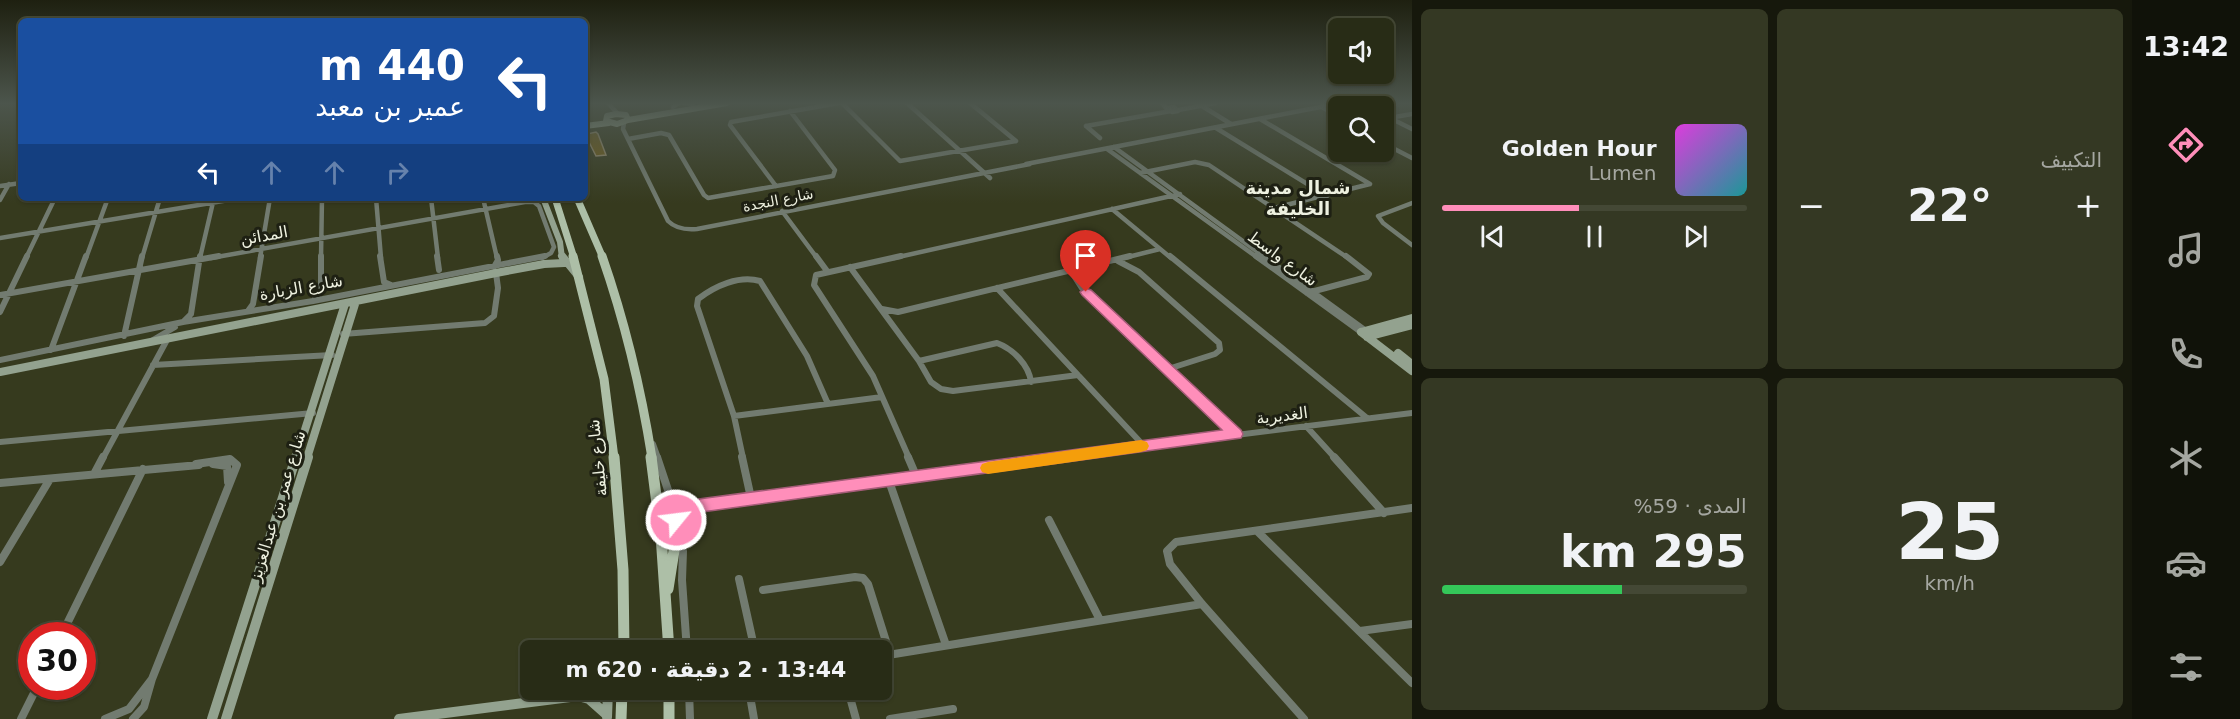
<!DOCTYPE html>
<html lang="ar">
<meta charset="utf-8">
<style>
:root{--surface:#282c16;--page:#343823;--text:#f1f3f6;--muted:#a5a7a1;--line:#444835;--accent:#ff8eba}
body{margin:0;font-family:"DejaVu Sans","Noto Sans Arabic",sans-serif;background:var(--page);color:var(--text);direction:rtl;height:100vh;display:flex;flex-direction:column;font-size:22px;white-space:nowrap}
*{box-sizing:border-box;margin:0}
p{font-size:20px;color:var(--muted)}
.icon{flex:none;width:33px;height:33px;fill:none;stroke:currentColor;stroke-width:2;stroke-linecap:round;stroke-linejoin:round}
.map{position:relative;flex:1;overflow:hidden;direction:ltr}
.panel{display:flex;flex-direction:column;gap:9px;padding:9px;background:#16180c;width:720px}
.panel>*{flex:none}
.top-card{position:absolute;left:18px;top:18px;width:570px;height:183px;border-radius:9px;box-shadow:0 2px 4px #0004,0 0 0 2px var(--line);direction:rtl;background:#1a4fa0;color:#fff;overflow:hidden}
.fabs{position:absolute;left:1328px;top:18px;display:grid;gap:12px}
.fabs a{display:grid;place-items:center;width:66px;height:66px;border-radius:9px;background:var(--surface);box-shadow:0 2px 4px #0004,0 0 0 2px var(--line);font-size:30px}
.speed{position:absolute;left:18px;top:622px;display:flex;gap:12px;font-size:30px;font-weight:700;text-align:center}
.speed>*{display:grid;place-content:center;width:78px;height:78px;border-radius:50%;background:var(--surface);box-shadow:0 2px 4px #0004,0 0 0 2px var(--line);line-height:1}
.speed .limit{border:9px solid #d22;background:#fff;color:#111}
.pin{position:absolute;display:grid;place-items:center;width:51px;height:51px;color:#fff;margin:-62px -26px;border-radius:50% 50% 50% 0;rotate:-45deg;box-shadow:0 0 6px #0007}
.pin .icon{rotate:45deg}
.me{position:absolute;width:66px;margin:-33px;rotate:61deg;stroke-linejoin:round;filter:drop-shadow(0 0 4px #0008)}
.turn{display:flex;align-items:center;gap:21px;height:126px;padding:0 24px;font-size:27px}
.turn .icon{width:78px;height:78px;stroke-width:2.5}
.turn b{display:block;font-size:42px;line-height:51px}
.lanes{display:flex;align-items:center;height:57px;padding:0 24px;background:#0003;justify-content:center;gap:30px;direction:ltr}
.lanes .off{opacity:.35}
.big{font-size:45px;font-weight:700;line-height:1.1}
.panel .widget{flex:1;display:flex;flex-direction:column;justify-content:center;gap:9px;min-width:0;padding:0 21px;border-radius:9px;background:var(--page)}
.panel .dial{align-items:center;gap:0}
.dial b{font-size:78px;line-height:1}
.song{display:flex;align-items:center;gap:18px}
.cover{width:72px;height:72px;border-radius:9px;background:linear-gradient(135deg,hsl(300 70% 55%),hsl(180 70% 35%))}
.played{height:6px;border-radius:3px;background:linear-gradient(90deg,var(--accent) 45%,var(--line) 45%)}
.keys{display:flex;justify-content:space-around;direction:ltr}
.heat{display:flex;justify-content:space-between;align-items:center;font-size:33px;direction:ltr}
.charge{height:9px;border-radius:4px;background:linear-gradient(90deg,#34c759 59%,var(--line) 0)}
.panel .tiles{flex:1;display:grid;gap:9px;grid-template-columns:repeat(2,1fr)}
.trip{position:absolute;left:520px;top:640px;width:372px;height:60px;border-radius:9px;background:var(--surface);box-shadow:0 2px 4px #0004,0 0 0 2px var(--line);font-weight:700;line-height:60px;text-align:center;direction:rtl}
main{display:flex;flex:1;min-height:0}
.tabs{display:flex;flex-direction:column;width:108px;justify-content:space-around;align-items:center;background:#101209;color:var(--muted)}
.tabs .icon{width:42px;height:42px}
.tabs .current{color:var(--accent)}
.tabs b{font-size:27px;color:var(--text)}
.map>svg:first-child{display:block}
.building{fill:#6f5b16;stroke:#988d6f;stroke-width:1.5}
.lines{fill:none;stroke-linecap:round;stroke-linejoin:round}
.street-far2{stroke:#727b70;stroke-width:4.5}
.street-far1{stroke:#727b70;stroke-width:6}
.street{stroke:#727b70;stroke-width:8}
.secondary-far2{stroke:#93a28f;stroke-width:6}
.secondary-far1{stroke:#93a28f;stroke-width:8}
.secondary{stroke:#93a28f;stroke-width:10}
.primary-far2{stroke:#adbfa7;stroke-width:7}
.primary-far1{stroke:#adbfa7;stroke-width:9}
.primary{stroke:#adbfa7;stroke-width:11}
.route{fill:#ff8eba;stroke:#a65c79;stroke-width:1.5}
.slow{fill:#f59e0b}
.labels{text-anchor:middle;stroke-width:6;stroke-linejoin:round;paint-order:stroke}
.far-street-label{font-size:14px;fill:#eef1e0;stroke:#1e2013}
.street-label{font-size:16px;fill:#eef1e0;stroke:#1e2013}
.far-district-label{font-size:18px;font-weight:bold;fill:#eef1e0;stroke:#1e2013}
</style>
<main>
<nav class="tabs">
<b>13:42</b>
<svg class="icon current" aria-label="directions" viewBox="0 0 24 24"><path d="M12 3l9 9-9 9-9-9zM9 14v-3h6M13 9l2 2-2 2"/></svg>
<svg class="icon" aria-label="music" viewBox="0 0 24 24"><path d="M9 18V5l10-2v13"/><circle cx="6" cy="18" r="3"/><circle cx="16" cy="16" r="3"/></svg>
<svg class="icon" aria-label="phone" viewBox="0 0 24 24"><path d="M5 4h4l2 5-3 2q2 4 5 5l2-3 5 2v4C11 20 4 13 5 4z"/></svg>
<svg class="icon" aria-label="climate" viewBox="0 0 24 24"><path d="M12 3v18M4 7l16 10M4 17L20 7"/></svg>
<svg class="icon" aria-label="car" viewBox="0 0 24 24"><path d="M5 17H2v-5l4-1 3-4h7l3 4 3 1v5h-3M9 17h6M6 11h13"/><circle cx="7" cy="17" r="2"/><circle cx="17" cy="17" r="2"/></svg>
<svg class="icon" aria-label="filters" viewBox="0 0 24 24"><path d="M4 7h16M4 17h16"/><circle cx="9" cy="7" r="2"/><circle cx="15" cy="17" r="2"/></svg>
</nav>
<section class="panel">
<div class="tiles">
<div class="widget"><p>التكييف</p>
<div class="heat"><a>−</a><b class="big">22°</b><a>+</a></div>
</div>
<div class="widget">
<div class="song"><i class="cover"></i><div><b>Golden Hour</b><p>Lumen</p></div></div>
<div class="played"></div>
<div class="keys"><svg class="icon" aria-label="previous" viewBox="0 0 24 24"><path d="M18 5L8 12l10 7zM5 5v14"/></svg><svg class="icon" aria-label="pause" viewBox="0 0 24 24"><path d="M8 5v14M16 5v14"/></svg><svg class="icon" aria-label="next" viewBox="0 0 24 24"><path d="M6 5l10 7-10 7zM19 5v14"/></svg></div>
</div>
<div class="widget dial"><b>25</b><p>km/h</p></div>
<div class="widget"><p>المدى · 59%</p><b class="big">295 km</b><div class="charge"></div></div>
</div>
</section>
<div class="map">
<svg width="1412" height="719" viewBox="0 0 1412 719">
<rect width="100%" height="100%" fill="#363a1e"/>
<path class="building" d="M596,132L598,134L606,155L596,156L589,142L587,134Z"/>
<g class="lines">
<path class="street-far2" d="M608,103L618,114
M684,103L693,104
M842,103L900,161L1016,141
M907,103L990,178
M970,103L1016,141
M1162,103L1166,108
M1202,106L1231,124
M673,107L679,103
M1174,107L1178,111L1172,112L1166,108Z
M1322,107L1338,116
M1178,110L1216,103
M1390,118L1412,129
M1260,119L1370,184
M1383,119L1412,114
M624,123L623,129L668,221C676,229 686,230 697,229L1030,164
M1086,126L1171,111
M1086,126L1100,138
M1216,128L1327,196
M628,139L661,133L669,135L704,195L708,198L833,176L835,170L790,111
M1383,143L1412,158
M1114,147L1266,258
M1107,149L1258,258
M1026,164L1341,103
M1140,173L1195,162L1209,165L1348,258
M0,186L21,183
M776,186L730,125L731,122L839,103
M376,198L381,258
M431,198L438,258
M483,198L497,258
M0,200L9,184
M1412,203L1378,216L1383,223L1412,245
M1274,208L1370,184
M1112,209L1171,258
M782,211L817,258
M0,238L241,198
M26,258L55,198
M86,258L108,198
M142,258L160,198
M200,258L214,198
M211,258L525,202H534L539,206L554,247L551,253L542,258
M260,258L270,198
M321,258L322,198
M894,258L1180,194
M1124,258L1160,249"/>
<path class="street-far1" d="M380,256L384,282L391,285
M437,256L439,270
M816,256L827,271
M901,256L816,275L814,285L873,376L909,458
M1170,256L1367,418
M1256,256L1361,332
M1263,256L1366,331
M1118,261L1139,272L1219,343L1220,350L1215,354L1168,369
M494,267L498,260L497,256
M850,267L919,361L931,382L941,389L953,391L1078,375
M1071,271L1082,288L1235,434
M997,288L1144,446
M1307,293L1367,277L1369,274L1346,256
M0,295L219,256
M314,300L321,291V256
M882,309L898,312L1130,256
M248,311L253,304L261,256
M0,312L27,256
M184,321L191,314L200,256
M343,334L485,323L494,316L498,288L496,273
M124,336L142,256
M153,340L175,327
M51,350L86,256
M0,360L183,322L313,301L545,256
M919,361L997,343C1013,349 1029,365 1031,382
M153,365L332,355
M734,416L882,397
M1306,426L1335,458
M0,442L313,413
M653,444L658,458
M103,458L168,338
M743,458L734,416L697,306L698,299C715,286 739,275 760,281L807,356L828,404
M1053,458L1412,413"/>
<path class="street" d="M657,457L671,499L675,537L683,551L682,580L687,651
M742,457L751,498
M908,457L917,478
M1334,457L1384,513
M213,464L227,466L228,482
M94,474L103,457
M889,481L946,645
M0,483L199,465
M671,499L691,507L1064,457
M1049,520L1100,620
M674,523L690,507
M1258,532L1412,683
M0,562L50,479
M739,579L755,651
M763,590L855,577L863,578L868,584L890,654
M1360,631L1412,624
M61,636L143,469
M882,656L1202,604
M689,690L690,719
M749,690L754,719
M848,690L856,719
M690,700L700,690
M21,719L37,687
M105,719L129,709L152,679L237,465L230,459L196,464
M133,719L144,707L152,679
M890,719L953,709
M1304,719L1202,604L1170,564L1167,551L1176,542L1412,508"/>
<path class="secondary-far2" d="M616,114L626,115L628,120L617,124L606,121L607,116Z
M628,120L727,103
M585,126L609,123
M543,198L560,242L562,258"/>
<path class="secondary-far1" d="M562,256L579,277
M1361,332L1412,371
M1361,332L1412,318
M1367,337L1412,325
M1398,353L1412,364
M0,372L496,273L544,264L564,263
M296,458L345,304
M307,458L356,301"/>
<path class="secondary" d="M578,696L589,699L607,715
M607,717L608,690
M212,719L296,457
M226,719L308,457
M399,719L578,696L589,690"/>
<path class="primary-far2" d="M555,198L574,258
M577,198L603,258"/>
<path class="primary-far1" d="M573,256L604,379L614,458
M602,256C625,322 641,389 652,458"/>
<path class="primary" d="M614,457L623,570L624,651
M651,457L661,535L669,651
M668,589L676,538
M669,690V719
M621,719L622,690"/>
</g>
<linearGradient id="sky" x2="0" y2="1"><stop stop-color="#1e2010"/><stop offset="0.51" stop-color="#4c554c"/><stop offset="1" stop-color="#4c554c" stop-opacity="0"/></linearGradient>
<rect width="1412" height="203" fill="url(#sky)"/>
<path class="route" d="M1086,288L1091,290L1241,430L1243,434L1241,438L695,513C687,520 681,528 670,525L668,520L670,515L691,500L1222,430L1082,295L1080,292Z"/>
<path class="slow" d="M1141,440L1147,442L1149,446L1147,450L1141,452L988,474L982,472L980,468L982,464L988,462Z"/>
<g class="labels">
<g class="far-street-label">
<text transform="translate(778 200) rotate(-11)" y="5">شارع النجدة</text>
</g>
<g class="street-label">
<text transform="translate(264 235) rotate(-10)" y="6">المدائن</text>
<text transform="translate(1283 258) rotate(36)" y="6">شارع واسط</text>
<text transform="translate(301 287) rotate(-10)" y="6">شارع الزبارة</text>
<text transform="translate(1282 415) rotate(-7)" y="6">الغديرية</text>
<text transform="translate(597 458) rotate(-96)" y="6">شارع خليفة</text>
<text transform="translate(277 506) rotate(-73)" y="6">شارع عمر بن عبدالعزيز</text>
</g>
<g class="far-district-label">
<text x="1298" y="194">شمال مدينة<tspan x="1298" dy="21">الخليفة</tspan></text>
</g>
</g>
</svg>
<div class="fabs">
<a><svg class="icon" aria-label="sound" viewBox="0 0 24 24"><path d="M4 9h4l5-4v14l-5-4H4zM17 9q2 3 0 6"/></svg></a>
<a><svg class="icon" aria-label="search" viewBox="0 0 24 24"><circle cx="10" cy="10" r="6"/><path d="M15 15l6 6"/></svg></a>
</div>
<div class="speed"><div class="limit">30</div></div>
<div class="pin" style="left:1086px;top:292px;background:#d93025"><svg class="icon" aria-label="arrive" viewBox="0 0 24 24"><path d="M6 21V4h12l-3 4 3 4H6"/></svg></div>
<svg class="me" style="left:676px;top:520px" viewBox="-20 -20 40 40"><circle r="17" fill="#ff8eba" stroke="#fff" stroke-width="3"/><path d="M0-11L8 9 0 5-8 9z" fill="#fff"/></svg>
<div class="trip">13:44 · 2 دقيقة · 620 m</div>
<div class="top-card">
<div class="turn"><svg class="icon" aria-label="left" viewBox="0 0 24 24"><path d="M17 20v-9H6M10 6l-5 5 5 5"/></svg><div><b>440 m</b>عمير بن معبد</div></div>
<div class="lanes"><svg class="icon" aria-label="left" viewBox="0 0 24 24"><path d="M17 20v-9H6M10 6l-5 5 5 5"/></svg><svg class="icon off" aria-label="ahead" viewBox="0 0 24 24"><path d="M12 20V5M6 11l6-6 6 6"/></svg><svg class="icon off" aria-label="ahead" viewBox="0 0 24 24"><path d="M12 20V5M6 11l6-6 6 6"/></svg><svg class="icon off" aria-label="right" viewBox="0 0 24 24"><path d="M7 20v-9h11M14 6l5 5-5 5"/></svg></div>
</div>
</div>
</main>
